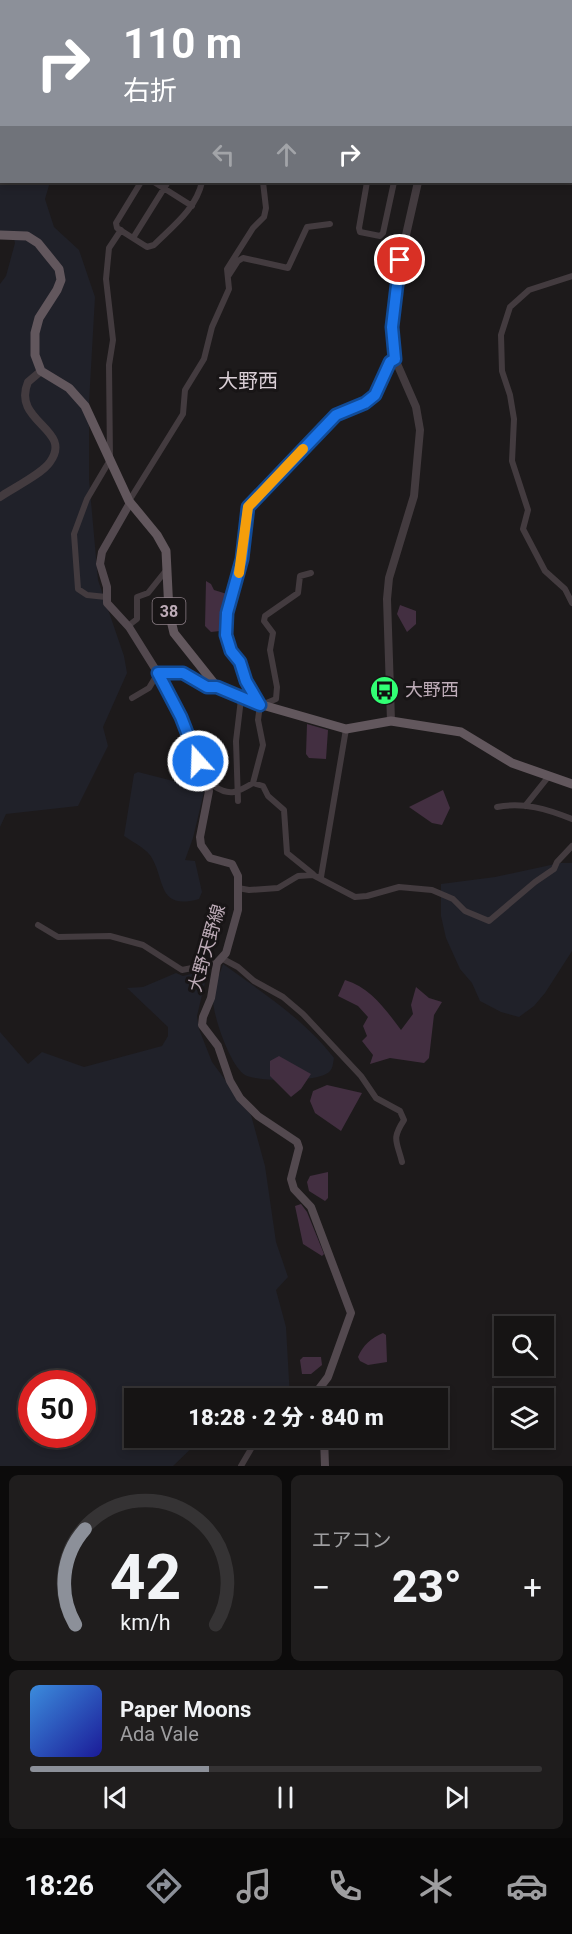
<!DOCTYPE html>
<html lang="ja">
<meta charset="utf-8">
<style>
:root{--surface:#161414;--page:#1f1d1d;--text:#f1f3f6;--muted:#9e9ea0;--line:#353334;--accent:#8c9099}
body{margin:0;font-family:Roboto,"Noto Sans JP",sans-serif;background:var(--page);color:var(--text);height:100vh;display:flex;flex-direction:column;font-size:22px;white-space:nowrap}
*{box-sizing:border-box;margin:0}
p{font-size:20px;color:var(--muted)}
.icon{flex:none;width:33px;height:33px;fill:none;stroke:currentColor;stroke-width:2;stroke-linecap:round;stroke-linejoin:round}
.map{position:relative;height:1466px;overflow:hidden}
.side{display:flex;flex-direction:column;gap:9px;padding:9px;background:#0c0b0b;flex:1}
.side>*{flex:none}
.guide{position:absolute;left:0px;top:0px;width:573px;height:183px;box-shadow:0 3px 9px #0003,0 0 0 2px var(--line);background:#8c9099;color:#fff;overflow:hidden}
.fabs{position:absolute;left:494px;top:1316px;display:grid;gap:12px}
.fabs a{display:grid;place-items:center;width:60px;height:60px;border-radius:0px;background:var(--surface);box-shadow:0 3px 9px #0003,0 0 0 2px var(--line);font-size:30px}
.speed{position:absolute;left:18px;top:1370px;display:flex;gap:12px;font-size:30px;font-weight:700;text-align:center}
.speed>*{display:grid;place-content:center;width:78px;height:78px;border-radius:50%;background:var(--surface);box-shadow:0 3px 9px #0003,0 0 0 2px var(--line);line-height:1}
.speed .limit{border:9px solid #d22;background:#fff;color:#111}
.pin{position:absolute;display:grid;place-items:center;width:51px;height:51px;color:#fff;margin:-26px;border:3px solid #fff;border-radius:50%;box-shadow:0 2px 6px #0007}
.me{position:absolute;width:66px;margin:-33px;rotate:340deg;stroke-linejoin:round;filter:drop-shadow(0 0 4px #0008)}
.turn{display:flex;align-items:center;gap:21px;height:126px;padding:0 24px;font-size:27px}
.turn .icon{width:78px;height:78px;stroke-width:2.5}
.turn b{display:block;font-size:42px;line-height:51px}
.lanes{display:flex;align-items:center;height:57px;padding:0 24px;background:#0003;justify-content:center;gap:30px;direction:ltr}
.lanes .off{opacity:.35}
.big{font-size:45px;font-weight:800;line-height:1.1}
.side .card{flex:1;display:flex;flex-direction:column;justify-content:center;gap:9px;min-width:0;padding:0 21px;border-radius:9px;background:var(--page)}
.side .dial{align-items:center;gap:0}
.dial svg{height:156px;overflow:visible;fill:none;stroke:var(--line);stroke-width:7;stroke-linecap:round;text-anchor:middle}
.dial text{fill:var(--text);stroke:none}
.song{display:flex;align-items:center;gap:18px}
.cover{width:72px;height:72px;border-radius:9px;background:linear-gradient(135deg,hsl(210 70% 55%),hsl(240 70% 35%))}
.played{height:6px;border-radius:3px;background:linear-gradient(90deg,var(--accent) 35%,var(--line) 35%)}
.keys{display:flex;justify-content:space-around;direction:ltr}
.heat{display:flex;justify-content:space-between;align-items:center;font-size:33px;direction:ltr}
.side .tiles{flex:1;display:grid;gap:9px;grid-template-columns:1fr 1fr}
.card:last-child{grid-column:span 2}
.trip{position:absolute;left:124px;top:1388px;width:324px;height:60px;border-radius:0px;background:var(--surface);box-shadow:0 3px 9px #0003,0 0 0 2px var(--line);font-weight:800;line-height:60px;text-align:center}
.tab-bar{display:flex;height:96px;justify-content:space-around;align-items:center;background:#090808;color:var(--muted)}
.tab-bar .icon{width:42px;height:42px}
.tab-bar .current{color:var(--accent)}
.tab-bar b{font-size:27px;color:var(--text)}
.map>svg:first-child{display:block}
.green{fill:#202129;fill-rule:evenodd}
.water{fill:#432f41}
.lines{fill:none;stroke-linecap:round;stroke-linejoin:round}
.minor{stroke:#433b3f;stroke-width:6}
.tertiary{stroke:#433b3f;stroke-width:8}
.secondary{stroke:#53494f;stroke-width:8}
.primary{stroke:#62575d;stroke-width:9}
.route-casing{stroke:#114b97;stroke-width:15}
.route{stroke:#1a73e8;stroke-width:10}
.slow{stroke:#f59e0b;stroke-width:10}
.labels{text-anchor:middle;stroke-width:6;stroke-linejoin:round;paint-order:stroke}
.shield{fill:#181516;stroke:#8c7f87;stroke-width:1.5}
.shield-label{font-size:16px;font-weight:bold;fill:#beacb8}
.poi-label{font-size:18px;fill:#beacb8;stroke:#181516;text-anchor:start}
.street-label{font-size:18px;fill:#beacb8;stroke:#181516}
.neighbourhood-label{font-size:20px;fill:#d9ced5;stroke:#181516}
</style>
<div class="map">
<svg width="572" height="1466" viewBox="0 0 572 1466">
<rect width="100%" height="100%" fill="#1d1a1b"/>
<path class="green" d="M0,21L2,182H50L45,199L54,227L79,250L95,297L89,403V479L98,580L124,656L127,673L103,727L108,746L78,806L6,814L0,827V284L6,276L15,243L14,239L0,233Z
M138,772L201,788L204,792L193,838L185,860L195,861L202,892L199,899C159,910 165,883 153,860C148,849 134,843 124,836L134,774Z
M560,863H572V951L545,993L534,1006L519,1017L501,1012L480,1001L472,983L460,969L446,938L441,916V884L495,877Z
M223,964C263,993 304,1019 334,1058C333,1063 333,1068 330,1071C320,1083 258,1082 245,1075C230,1066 211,1012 213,995C214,985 220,974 223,964Z
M208,970L197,1016L199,1029L212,1062L251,1115L265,1166L276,1242L288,1277L276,1290L286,1327L290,1398H135V1437H208L199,1441L173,1466H0V1032L28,1064L42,1052L84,1067L162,1046L168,1036V1027L127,988L143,987L176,973L183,976ZM32,1383H82V1434H32Z"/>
<path class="water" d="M206,581L211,584L214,590L227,594L220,631L211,632L205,626Z
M400,605L416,611V624L407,632L397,614Z
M307,724L328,730L326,759L309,758L306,754Z
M443,790L450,808L442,825L432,823L409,807Z
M345,980C371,988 386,1010 401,1030L413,1014L411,1005L416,987L429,998L442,1002L434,1015L429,1058L424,1063L390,1058L370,1064L373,1055L362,1041L367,1036L363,1026L368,1017L358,1006L338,996Z
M279,1056L311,1074L301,1089L291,1097L270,1076V1061Z
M327,1085L362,1093L341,1131L315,1113L310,1101L313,1091Z
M328,1172V1198L325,1201L309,1191L307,1182L310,1176Z
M301,1204L307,1212L324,1254L322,1256L303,1244L295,1206Z
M383,1333L386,1335L387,1362L368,1365L360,1361L358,1357C363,1345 371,1338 383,1333Z
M303,1357H321L322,1365L311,1374H302L300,1360Z"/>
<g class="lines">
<path class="minor" d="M269,0V2
M470,0L471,2
M515,0L516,2
M358,2L359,0
M549,2L550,0
M572,147V148
M141,182L116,223L117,228L147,247L154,245C173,226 196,209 202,182
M154,182L192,206
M367,182L359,228L360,232L380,236L383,233L394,182
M133,238L168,182
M229,275L238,261L243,258L288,268L307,227L330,224
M572,276L529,290L510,307L501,335L502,371L510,395L514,419L512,461L528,510L523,529L545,571L565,589L572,603
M129,501L183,414L185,390L204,359L212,327L229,289L227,269L253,228L264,217L266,208L263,182
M106,597L87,595L78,589L74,534L87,499L110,460L109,365L113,340L106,279L109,248L121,230
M128,626L137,619V597L148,593L168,568
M132,698L149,688L158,673H183L207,687H217
M259,704L246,681L240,661L230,651L226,635L227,613L242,559L248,507L336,415L365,403L374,395L390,361L395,359
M264,704L276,699L277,687L270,650L273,633L264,621L265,616L298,593L300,576L311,573
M253,783L263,745L258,720L260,705
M214,786C230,797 238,792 253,783L263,786L268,796L284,810L287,853L313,874
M238,801L236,741L241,699
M525,806L549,776
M497,807C524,802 547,809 572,819
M321,877L346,729
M238,888L249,890L278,888L298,876L313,875L355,897L367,896L399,887L432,890L453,899L465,911L489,921L535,882L554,869L557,862L572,846
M38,925L58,937L110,936L143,945L182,970L217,963
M223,959L238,967L254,981L283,997L303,1014L361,1076L376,1098L400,1111L404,1120C391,1140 397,1141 402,1162
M241,1466L258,1437"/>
<path class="tertiary" d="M555,0L557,2
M416,2V0
M572,15V16
M0,497C13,488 42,474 50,462C74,429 11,422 28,382L41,371
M391,721L387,599L389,578L414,496L420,430L416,407L395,359L392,327L396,279L418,182"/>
<path class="secondary" d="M130,503L102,552L100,564L107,587V603L129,627L164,683L207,776L209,791L200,837L201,845L210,858L232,864L238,876V910L226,953L217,963L211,998L203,1017L202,1025L218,1046L230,1081L240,1098L258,1116L297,1142L299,1148L291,1179L294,1189L311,1207L351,1313L328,1377L312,1398
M324,1437L325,1466"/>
<path class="primary" d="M0,235L27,236L38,243L59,269L61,280L57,290L39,318L35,333V355L41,371L69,388L85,406L129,501L157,535L166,551L169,612L174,633L217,687L238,698L346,729L391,721L461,732L512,763L572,784"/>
</g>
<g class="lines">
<defs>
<path id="route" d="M198,761L181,717L158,673H183L207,687H217L260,705L246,681L240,662L231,651L226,635L227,613L242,559L248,507L336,415L365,403L375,395L390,362L395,359L392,327L400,260"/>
</defs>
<use href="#route" class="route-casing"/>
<use href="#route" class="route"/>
<path class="slow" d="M239,573L248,507L303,449"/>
</g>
<defs>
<symbol id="bus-disc" viewBox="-11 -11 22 22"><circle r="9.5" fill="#31ff74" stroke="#181516"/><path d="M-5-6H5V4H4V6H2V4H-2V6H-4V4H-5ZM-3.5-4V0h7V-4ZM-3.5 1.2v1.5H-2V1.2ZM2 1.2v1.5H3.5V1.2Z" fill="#111"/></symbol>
</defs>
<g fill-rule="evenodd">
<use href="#bus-disc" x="368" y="674" width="33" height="33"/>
</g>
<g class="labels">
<rect class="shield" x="152.5" y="598" width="33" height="26" rx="4.5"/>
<g class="shield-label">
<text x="169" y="617">38</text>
</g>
<g class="poi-label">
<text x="405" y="696">大野西</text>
</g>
<g class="street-label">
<text transform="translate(207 948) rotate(-74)" y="6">大野天野線</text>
</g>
<g class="neighbourhood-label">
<text x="248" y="388">大野西</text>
</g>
</g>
</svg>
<div class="fabs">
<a><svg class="icon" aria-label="search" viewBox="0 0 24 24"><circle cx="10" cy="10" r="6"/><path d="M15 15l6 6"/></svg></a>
<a><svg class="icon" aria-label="layers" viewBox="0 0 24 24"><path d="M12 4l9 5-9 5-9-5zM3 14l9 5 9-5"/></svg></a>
</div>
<div class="speed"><div class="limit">50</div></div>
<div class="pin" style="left:400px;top:260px;background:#d93025"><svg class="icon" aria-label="arrive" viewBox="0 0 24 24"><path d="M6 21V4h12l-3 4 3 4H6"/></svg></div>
<svg class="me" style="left:198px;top:761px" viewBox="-20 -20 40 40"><circle r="17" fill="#1a73e8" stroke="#fff" stroke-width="3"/><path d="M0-11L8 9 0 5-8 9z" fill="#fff"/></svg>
<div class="trip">18:28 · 2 分 · 840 m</div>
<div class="guide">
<div class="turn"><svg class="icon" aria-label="right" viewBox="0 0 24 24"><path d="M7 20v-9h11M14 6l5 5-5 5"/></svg><div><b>110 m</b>右折</div></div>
<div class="lanes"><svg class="icon off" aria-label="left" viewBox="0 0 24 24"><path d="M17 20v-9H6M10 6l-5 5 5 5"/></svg><svg class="icon off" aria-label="ahead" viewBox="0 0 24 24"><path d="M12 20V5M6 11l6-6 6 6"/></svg><svg class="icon" aria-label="right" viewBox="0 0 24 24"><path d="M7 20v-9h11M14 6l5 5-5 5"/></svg></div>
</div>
</div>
<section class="side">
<div class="tiles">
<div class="card dial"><svg viewBox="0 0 100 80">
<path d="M14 69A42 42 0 1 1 86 69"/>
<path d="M14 69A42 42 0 0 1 19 20" stroke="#8c9099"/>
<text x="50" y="56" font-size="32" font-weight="700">42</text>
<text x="50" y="72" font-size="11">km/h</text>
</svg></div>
<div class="card"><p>エアコン</p>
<div class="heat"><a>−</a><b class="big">23°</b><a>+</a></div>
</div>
<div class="card">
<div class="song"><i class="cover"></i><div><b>Paper Moons</b><p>Ada Vale</p></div></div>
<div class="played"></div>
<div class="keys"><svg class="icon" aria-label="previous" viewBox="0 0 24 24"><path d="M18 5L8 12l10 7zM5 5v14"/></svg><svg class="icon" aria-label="pause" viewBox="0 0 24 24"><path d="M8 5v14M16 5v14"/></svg><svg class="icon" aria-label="next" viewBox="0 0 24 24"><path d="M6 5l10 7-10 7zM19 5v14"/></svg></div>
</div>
</div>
</section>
<nav class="tab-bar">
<b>18:26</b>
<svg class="icon current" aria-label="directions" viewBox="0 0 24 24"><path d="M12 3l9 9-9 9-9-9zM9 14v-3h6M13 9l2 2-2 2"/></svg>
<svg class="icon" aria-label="music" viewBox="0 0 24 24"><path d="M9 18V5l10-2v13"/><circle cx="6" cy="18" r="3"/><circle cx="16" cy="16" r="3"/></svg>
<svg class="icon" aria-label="phone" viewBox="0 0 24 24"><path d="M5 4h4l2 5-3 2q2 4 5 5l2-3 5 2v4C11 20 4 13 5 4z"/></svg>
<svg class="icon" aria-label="climate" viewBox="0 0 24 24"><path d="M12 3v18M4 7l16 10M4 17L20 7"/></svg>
<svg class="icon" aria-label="car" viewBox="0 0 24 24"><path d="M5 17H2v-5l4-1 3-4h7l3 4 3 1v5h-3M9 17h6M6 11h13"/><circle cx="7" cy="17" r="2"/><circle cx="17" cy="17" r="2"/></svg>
</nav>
